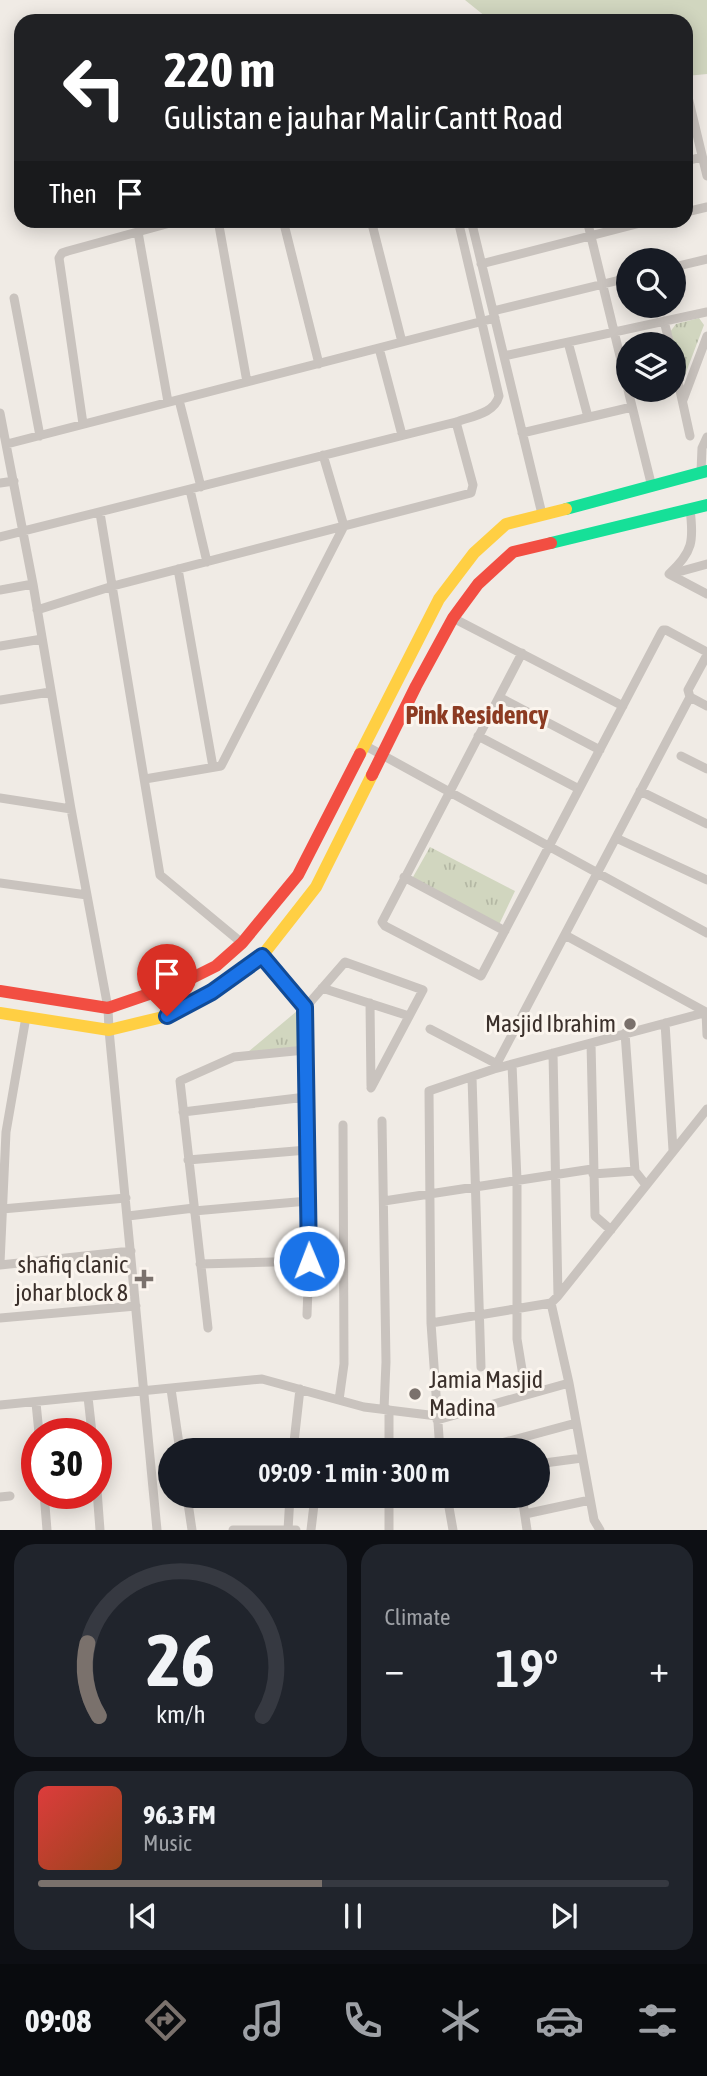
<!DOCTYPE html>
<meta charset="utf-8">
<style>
:root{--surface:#171b24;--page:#20242c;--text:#f1f3f6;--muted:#9ea1a6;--line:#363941;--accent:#7a716c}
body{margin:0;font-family:"Asap Condensed",sans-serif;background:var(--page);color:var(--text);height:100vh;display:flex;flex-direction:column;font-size:26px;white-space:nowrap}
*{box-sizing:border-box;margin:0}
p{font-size:23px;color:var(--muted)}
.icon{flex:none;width:38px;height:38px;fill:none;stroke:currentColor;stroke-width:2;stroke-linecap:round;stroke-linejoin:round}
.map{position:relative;height:1530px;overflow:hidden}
.panel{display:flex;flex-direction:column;gap:14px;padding:14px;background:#0d0f14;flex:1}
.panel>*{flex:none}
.hud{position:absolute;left:14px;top:14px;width:679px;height:214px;border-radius:21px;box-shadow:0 4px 18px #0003;background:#202124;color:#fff;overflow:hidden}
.buttons{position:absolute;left:616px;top:248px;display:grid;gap:14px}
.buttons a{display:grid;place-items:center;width:70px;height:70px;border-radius:50%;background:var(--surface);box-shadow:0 4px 18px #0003;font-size:35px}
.speed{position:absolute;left:21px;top:1418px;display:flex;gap:14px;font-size:35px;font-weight:700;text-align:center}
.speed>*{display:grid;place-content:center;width:91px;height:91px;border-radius:50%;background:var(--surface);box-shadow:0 4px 18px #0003;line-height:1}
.speed .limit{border:10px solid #d22;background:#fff;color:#111}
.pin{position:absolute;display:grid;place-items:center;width:60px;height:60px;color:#fff;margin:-72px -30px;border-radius:50% 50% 50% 0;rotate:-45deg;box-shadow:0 0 7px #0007}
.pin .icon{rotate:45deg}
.me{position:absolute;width:77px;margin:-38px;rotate:359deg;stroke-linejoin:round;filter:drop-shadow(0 0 5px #0008)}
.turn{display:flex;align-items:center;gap:24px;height:147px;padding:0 35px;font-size:32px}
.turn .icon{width:91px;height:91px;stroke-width:2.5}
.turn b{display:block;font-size:49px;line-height:60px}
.then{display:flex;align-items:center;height:66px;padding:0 35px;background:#0003;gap:14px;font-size:26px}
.big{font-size:52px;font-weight:600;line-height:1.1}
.panel .widget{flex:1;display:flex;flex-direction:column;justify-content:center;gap:10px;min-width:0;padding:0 24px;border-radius:21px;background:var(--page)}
.panel .dial{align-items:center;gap:0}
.dial svg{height:182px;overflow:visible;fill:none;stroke:var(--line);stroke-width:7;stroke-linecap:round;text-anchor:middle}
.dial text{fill:var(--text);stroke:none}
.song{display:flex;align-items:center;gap:21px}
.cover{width:84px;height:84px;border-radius:10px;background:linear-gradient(135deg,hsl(0 70% 55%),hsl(20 70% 35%))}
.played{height:7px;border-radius:4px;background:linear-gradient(90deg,var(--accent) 45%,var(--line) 45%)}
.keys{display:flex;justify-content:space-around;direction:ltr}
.heat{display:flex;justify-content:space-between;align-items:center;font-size:38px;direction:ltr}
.panel .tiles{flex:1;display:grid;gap:14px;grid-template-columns:1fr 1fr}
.widget:last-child{grid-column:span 2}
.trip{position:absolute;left:158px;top:1438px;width:392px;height:70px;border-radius:35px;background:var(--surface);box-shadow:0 4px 18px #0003;font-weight:600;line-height:70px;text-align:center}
.tabs{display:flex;height:112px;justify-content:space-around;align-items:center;background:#090b0e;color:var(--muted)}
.tabs .icon{width:49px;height:49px}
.tabs .current{color:var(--accent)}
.tabs b{font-size:32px;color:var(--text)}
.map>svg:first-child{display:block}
.grass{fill:url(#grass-tufts)}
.pitch{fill:#d1d6bf}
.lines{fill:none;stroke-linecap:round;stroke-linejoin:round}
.street{stroke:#c9c3be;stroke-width:9}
.fast{stroke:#16e098;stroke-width:12}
.slow{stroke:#ffcf43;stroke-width:12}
.jam{stroke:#f24e42;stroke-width:12}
.route-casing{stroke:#114b97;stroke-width:18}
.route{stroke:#1a73e8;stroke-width:12}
.poi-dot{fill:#7a716c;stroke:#fbf5ee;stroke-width:2.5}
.labels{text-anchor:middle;stroke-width:6;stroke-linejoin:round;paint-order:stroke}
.poi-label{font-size:24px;fill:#3b302b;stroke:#fbf5ee;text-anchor:end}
.neighbourhood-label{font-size:26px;font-weight:bold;fill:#8c3b22;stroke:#fbf5ee}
</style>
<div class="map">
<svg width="707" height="1530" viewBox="0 0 707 1530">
<defs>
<pattern id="grass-tufts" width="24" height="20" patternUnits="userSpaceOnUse" patternTransform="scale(1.75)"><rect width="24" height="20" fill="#d1d6bf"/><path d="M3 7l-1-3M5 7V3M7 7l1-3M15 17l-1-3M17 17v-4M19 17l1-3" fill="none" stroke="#b4b8a4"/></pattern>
</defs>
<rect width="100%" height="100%" fill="#f0ebe5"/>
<path class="grass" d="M699,318L704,325L685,375L680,376L670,332L676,324Z
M430,847L515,891L498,927L409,884Z
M297,1011L299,1047L248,1052Z"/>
<path class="pitch" d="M465,0H707V74L686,76V21H491Z"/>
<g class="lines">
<path class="street" d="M686,94L688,97L707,176
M686,161L702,157
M686,212L707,207
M218,220L247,382
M283,220L319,364
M371,220L402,342
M471,220L542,514
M587,220L628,389
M138,232L168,402
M481,264L652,220
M674,267L707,259
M14,298L40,436
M493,311L628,278
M664,321L670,345
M568,342L588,417
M379,348L402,435
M504,356L707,312
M674,363L690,436
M628,390L652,487
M179,400L201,487
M683,400L707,336
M0,413L33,584L71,809L108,1008L109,1030L157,1530
M83,424L59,258L62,253L68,251L181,220
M522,433L632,407
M7,444L495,318
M701,472L702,448L707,437
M0,483L14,481
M190,490L207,562
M100,513L160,875L242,943
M0,537L456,422C472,416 494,414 499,396L458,220
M178,569L213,767
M669,574C693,552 694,541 690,509
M669,574L707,594
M671,574L707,564
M0,590L33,584
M37,610L113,586L471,493L473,485L456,422
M453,618L623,706
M0,646L42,639
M522,653L382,922L385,926L481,976L661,633L663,630H666L707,652
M499,697L600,750
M690,697L707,706
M0,700L50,692
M478,736L579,789
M364,745L707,933
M681,756L707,769
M145,779L221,766L344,526L323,455
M640,791L707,824
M0,798L71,809
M616,838L707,880
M404,877L505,931
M0,883L87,895
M565,935L706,1012L707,1035
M262,956L305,1008L309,1261L307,1315
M322,988L409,1016
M370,1003L371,1086
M305,1008L345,962L423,990L371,1088
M665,1023L673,1150
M430,1029L497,1064
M625,1033L635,1171L646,1185
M591,1043L595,1216L611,1230
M553,1053L558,1296
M512,1064L517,1180V1339L526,1394
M494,1069L690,697L688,690L707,655
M472,1077L481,1367
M183,1112L306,1097
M382,1121L386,1362L384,1409
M188,1160L307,1150
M593,1174L635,1171
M384,1201L592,1169
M2,1209L126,1198
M194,1211L308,1201
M128,1216L194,1208
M0,1263L6,1132L26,1017
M200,1264L309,1261
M0,1265L131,1251
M551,1303L569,1383L594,1520L600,1530
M0,1318L136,1306
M431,1323L551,1303L558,1296L707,1109
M208,1328L180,1081L234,1057L305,1050
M171,1389L180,1451
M88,1397L92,1433
M339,1400L344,1364L343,1125
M36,1403L39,1433
M0,1405L262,1379L364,1407L437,1416
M437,1420L569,1383
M293,1451L300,1389
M389,1451V1410
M440,1451L431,1323L429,1091L494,1069L707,1012
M472,1451L576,1423
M537,1464L582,1458
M96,1477L100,1530
M44,1493L47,1530
M187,1496L192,1530
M389,1496V1530
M447,1496L453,1530
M522,1496L527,1530
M0,1497L10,1496
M525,1514L590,1500
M233,1530H296
M288,1530L290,1496
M311,1530L315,1496"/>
<path class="fast" d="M566,509L707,471
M551,543L707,505"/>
<path class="slow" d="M360,754L439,599L474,553L506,524L566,509
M0,1013L109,1030L167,1016L212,992L262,956L316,887L372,775"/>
<path class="jam" d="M372,775L416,686L453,618L478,584L513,552L551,543
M0,991L108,1008L184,982L216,966L242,943L298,875L360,754"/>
</g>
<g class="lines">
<defs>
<path id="route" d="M167,1016L212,992L262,956L305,1007L309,1261"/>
</defs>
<use href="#route" class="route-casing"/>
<use href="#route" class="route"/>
</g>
<g class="poi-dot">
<circle cx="630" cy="1024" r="7"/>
<path d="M140.5 1268.5h7v7h7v7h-7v7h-7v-7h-7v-7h7z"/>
<circle cx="415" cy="1394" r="7"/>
</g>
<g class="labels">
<g class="poi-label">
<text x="616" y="1032">Masjid Ibrahim</text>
<text x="128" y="1273">shafiq clanic<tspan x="128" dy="28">johar block 8</tspan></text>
<text x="429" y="1388" text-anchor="start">Jamia Masjid<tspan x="429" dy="28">Madina</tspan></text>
</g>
<g class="neighbourhood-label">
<text x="477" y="724">Pink Residency</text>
</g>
</g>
</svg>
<div class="buttons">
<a><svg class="icon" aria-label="search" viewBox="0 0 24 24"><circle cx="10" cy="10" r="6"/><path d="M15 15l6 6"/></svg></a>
<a><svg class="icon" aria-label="layers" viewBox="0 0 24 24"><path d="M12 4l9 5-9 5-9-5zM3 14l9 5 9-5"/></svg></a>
</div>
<div class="speed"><div class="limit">30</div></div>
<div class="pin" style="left:167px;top:1016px;background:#d93025"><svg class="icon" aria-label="arrive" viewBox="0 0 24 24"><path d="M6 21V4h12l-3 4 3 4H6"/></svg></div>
<svg class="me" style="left:309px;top:1261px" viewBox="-20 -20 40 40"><circle r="17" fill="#1a73e8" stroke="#fff" stroke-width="3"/><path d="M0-11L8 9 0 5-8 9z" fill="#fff"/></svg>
<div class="trip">09:09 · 1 min · 300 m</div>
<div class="hud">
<div class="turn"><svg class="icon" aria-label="left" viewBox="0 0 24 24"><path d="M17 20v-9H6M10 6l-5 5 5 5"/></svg><div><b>220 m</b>Gulistan e jauhar Malir Cantt Road</div></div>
<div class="then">Then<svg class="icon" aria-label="arrive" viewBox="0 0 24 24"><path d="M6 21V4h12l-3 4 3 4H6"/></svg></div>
</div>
</div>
<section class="panel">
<div class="tiles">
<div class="widget dial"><svg viewBox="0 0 100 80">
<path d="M14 69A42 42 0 1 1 86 69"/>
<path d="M14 69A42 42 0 0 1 9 37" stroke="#7a716c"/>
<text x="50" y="56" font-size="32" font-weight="700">26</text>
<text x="50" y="72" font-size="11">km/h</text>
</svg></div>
<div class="widget"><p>Climate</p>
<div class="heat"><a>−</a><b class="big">19°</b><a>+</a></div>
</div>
<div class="widget">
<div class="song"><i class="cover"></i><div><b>96.3 FM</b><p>Music</p></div></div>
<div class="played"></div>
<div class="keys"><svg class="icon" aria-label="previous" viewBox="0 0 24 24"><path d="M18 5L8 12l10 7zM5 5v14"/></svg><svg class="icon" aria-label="pause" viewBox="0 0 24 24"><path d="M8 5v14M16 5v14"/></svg><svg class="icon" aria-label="next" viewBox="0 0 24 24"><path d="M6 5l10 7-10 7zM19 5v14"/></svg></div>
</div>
</div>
</section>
<nav class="tabs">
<b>09:08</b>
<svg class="icon current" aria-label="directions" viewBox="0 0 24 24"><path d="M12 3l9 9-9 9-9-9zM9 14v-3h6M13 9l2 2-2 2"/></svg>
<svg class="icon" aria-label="music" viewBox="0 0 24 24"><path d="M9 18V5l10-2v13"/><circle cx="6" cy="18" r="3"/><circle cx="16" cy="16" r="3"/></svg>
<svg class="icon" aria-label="phone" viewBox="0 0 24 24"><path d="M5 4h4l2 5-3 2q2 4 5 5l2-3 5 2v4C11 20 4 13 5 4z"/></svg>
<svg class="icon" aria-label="climate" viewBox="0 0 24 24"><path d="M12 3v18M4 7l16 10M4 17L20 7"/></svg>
<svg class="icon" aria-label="car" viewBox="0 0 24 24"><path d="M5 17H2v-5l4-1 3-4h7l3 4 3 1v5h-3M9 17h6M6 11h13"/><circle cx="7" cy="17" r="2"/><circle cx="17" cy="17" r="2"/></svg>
<svg class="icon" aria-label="filters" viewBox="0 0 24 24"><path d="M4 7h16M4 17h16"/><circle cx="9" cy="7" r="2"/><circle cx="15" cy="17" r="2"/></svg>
</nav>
